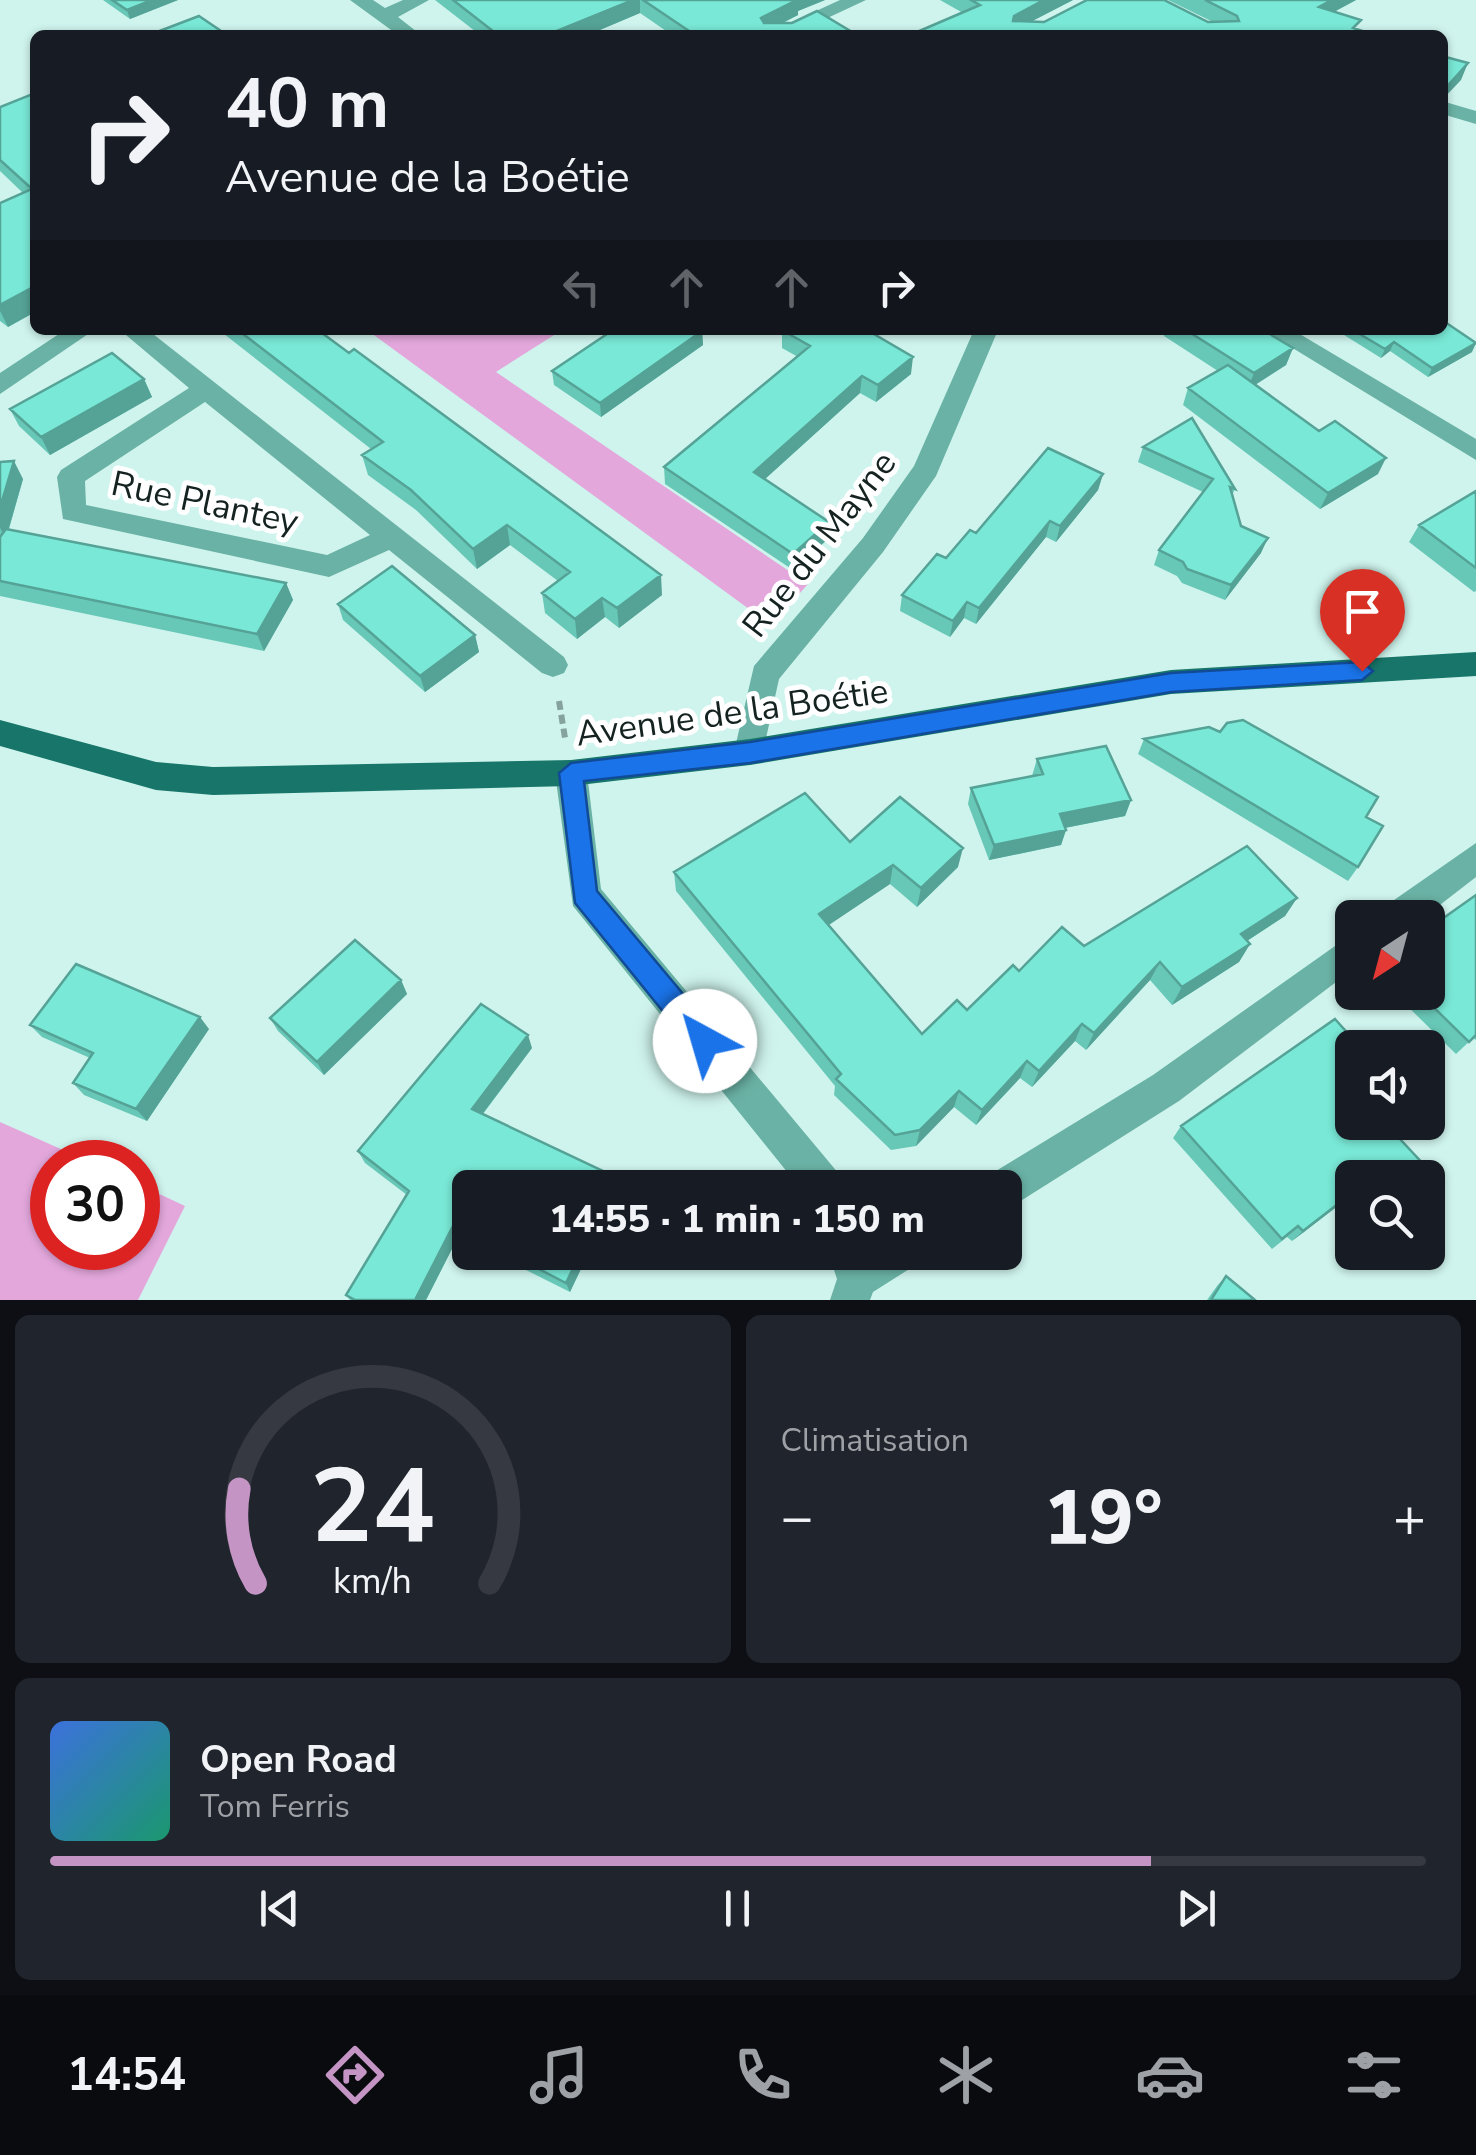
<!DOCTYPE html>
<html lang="fr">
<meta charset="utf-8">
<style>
:root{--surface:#171b24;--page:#20242c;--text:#f1f3f6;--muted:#9ea1a6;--line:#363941;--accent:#c495c4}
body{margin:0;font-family:"Nunito Sans",sans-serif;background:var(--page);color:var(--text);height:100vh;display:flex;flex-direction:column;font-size:38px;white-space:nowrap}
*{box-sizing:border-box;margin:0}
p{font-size:32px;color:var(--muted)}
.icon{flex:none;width:55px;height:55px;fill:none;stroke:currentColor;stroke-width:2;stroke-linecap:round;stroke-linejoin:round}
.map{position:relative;height:1300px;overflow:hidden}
.drawer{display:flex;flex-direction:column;gap:15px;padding:15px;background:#0d0f14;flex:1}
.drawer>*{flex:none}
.guide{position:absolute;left:30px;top:30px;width:1418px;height:305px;border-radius:15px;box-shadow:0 2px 8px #0004;background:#171b24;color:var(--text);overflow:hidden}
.needle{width:65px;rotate:216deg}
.tools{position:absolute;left:1335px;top:900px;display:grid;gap:20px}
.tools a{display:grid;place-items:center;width:110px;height:110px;border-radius:15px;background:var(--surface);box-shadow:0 2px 8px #0004;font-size:50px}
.speed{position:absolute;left:30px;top:1140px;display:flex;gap:20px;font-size:50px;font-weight:700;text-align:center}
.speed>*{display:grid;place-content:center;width:130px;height:130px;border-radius:50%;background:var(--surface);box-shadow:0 2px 8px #0004;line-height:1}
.speed .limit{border:15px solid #d22;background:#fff;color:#111}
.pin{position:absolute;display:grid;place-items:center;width:85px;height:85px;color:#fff;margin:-102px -42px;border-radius:50% 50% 50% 0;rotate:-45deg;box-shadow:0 0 10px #0007}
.pin .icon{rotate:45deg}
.me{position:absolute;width:110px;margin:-55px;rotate:321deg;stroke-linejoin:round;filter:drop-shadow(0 0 8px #0008)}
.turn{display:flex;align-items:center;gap:35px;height:210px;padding:0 30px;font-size:45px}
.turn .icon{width:130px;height:130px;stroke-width:2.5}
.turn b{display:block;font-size:70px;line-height:85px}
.lanes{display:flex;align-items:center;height:95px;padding:0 30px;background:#0003;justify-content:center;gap:50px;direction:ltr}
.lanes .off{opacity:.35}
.big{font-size:75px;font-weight:800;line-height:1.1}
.drawer .tile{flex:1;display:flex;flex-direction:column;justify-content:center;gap:15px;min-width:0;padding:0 35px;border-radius:15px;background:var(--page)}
.drawer .dial{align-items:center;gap:0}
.dial svg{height:260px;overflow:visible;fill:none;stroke:var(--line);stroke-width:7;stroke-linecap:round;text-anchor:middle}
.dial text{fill:var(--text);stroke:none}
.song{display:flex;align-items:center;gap:30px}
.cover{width:120px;height:120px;border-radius:15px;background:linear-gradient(135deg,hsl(220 70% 55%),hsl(160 70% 35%))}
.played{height:10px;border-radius:5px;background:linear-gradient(90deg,var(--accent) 80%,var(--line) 80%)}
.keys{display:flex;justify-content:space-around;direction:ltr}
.heat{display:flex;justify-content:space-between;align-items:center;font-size:55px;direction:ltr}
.drawer .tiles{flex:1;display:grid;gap:15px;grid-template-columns:1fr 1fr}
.tile:last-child{grid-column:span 2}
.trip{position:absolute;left:452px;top:1170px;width:570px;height:100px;border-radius:15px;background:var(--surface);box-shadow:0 2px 8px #0004;font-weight:800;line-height:100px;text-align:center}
.dock{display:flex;height:160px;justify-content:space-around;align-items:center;background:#090b0e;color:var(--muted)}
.dock .icon{width:70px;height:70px}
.dock .current{color:var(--accent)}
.dock b{font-size:45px;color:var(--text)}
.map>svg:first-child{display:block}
.green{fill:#e3a7dc}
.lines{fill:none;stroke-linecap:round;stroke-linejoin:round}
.path{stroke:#86a29d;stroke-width:6;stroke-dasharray:9 5;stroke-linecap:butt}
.minor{fill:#6ab2a5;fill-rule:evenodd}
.major{fill:#177569;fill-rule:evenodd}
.wall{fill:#68c8b8}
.shaded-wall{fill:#55a296}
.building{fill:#79e8d6;stroke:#55a296;stroke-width:2.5}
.route{fill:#1a73e8;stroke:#114b97;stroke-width:2.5}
.labels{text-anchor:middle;stroke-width:10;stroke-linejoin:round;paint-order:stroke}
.street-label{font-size:35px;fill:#142220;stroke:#fff}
</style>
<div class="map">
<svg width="1476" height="1300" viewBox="0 0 1476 1300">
<rect width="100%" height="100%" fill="#cff4ed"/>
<path class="green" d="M367,330H562L496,372L808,584L771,625Z
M0,1122L90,1162H52V1248H138V1184L185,1206L138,1300H0Z"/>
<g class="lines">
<path class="path" d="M559,701L565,738"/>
<path class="minor" d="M350,0H373L385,8L403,0H429L398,17L421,35H398Z
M840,0H866L791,35H764Z
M1442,101L1476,111V124L1442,114Z
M65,330H94L0,394V373Z
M120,330H148L564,657L568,665L564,673L553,677L542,673L389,550L329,577L63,519L57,477L61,470L189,388ZM205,402L370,535L327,555L86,505L85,481Z
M974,330H998L936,476L883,552L779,679L761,761L750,765L739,761L734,752L754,666L863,538L914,466Z
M1263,330H1293L1476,439V460Z
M571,760L582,763L587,773L601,889L839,1174L844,1188H800L573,906L555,773L560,763Z
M1476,843V877L1423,918H1379L1384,907Z
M1352,934V970L1179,1101L1019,1202L1005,1207V1188H986L991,1174L1153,1075Z
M828,1252H920L914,1266L873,1292L870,1300H830L837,1279Z"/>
<path class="major" d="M1476,652V676L1171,694L750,765L571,786L213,795L156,790L0,746V720L156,762L213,767L571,760L750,739L1171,670Z"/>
</g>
<path class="wall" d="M103,0H178L130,19Z
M435,0H825L798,11V15L783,23L857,35H672L640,13L588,35H480Z
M940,0H1073L1030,22H1213L1168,0H1356L1334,12L1357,30L910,35L963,13Z
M35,93V312L8,327L0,321V203L23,193L0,171V107Z
M219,330H318L662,595L619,628L605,617L577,639L545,613L542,593L558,581L510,545L477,569L416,510L368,475L362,455L371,449Z
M782,330L911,374L876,402L860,393L765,479L828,539L793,570L665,484L664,467L798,357L782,348Z
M1166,330H1263L1293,348L1286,365L1255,385L1378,474L1320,509L1183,405L1188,388L1218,371L1164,336Z
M1336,330H1442L1472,352L1428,377L1390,351L1381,358Z
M702,331L703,345L601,417L554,385L552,371Z
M144,379L152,397L50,455L19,426L10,409Z
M1143,447L1235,489L1232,495L1241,526L1261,553L1225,600L1182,583L1177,576L1154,565L1159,550L1203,492L1138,462Z
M0,462L23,479L9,529L286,583L293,600L264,651L0,596Z
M1103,474L1098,490L1056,542L1046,537L976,624L964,618L950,637L900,611L902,595L976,533Z
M1476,491V591L1474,592L1409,542L1419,525Z
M338,604L475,635L479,652L425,692L343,620Z
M1144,739L1366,817L1358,867L1348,881L1138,754Z
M1037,759L1131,800L1125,816L1065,828L1066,830L1061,845L989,860L968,804L971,788L1032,776Z
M850,842L958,867L917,907L890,884L828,925L922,1034L967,1010L1019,971L1084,946L1297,898L1285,916L1247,941L1250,944L1239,962L1172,1005L1150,980L1086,1050L1075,1041L1032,1087L1020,1078L976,1125L954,1107L916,1146L891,1150L834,1095L835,1086L676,891L674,872Z
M1476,895V1040L1473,1038L1456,1054L1393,992H1428Z
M401,980L407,994L324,1075L278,1031L270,1018Z
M30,1025L209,1029L147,1121L84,1095L73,1083L90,1058L42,1037Z
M532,1048L483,1114L470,1188V1242L458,1237L426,1300H350L346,1295L407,1195L365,1163L358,1151Z
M1352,1122H1392L1388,1126L1352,1178V1195L1292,1241L1287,1237L1272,1249L1173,1138L1181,1126Z
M490,1252H589L570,1292Z
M1226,1276L1255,1300H1207L1217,1286Z"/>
<path class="shaded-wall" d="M152,0H178L130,19L127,10Z
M633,0H640V13L588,35H547Z
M794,0H825L798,11V15L760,34L761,18Z
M1044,0H1073L1011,32L1014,16Z
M1332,0H1356L1313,23L1319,7Z
M1468,63L1461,80L1442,100V92Z
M35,286V312L8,327L0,311V305Z
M702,331L703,345L601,417L600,403Z
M1394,342L1390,351L1381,358L1385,349Z
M1476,343L1472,352L1428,377L1432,368Z
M1293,348L1286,365L1247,390L1254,373Z
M913,357L911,374L876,402L878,385Z
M862,376L860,393L754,489V472Z
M144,379L152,397L50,455L41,437Z
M1386,458L1378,474L1320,509L1328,493Z
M14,461L23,479L6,538L0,528V508Z
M1103,474L1098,490L1056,542L1060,526Z
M1050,521L1046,537L976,624L979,608Z
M829,522L828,539L793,570V554Z
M507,525L510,545L477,569L473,549Z
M1268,538L1261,553L1225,600L1231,585Z
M661,575L662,595L619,628L617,608Z
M286,583L293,600L264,651L257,634Z
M602,598L605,617L577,639L575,619Z
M967,602L964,618L950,637L953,621Z
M475,635L479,652L425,692L420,676Z
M1131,800L1125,816L1054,830L1060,814Z
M1066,830L1061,845L989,860L994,845Z
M963,848L958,867L917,907L921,888Z
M893,865L890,884L817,933L819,914Z
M1297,898L1285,916L1230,952L1241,934Z
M1250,944L1239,962L1172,1005L1182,987Z
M1160,962L1150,980L1086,1050L1094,1033Z
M401,980L407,994L324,1075L317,1062Z
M200,1017L209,1029L147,1121L136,1109Z
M1082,1024L1075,1041L1032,1087L1039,1071Z
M528,1035L532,1048L477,1121L472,1109Z
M1027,1061L1020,1078L976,1125L982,1110Z
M959,1091L954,1107L916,1146L920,1130Z
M1352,1193V1195L1292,1241L1303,1231Z
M453,1226L458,1237L426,1300H415Z
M581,1252H589L570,1292L566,1283Z"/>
<path class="building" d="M112,0H152L127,10Z
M453,0H633L547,35H498Z
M643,0H797L761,18L764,23H792L817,11L857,35H695Z
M971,0H1044L1014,16L1013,21L1044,22L1087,0H1164L1208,22L1239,21L1237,16L1205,0H1332L1319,7L1361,20L1353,28L1375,35H910L980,5Z
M199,16L227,35H149Z
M1442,56L1468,63L1442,92Z
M35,93V286L0,305V203L32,189L0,160V107Z
M1442,320L1476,343L1432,368L1394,342L1385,349L1353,330H1442Z
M238,330H318L349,353L354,349L661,575L617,608L602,598L575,619L542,593L570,572L507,525L473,549L411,490L362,455L383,442Z
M613,330H701L702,331L600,403L552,371Z
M782,330H867L913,357L878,385L862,376L754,472L829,522L793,554L664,467L810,346Z
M1186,330H1263L1293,348L1254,373Z
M112,353L144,379L41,437L10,409Z
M1228,365L1319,431L1335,421L1386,458L1328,493L1188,388Z
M1192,418L1235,489L1230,487L1241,526L1268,538L1231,585L1187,569L1183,562L1159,550L1213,479L1143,447Z
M1048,448L1103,474L1060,526L1050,521L979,608L967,602L953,621L902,595L937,554L946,558L970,530L976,533Z
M14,461L0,508V462Z
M1476,491V568L1419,525Z
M6,529L286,583L257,634L0,581V537Z
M392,566L475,635L420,676L338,604Z
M1243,720L1378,797L1366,817L1383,826L1358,867L1144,739L1209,727L1220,732L1227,723Z
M1106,746L1131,800L1060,814L1066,830L994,845L971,788L1043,774L1037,759Z
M805,793L850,842L900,797L963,848L921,888L893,865L819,914L922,1034L957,1000L967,1010L1013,965L1019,971L1062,927L1084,946L1247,846L1297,898L1241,934L1250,944L1182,987L1160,962L1094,1033L1082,1024L1039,1071L1027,1061L982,1110L959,1091L920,1130L895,1135L836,1079L841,1074L674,872Z
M1476,895V1035L1469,1042L1418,992H1428V929Z
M355,940L401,980L317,1062L270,1018Z
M76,964L200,1017L136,1109L73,1083L93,1053L30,1025Z
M481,1004L528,1035L472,1109L618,1178L613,1188H470V1235L453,1226L415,1300H355L346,1295L409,1191L358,1151Z
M1335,1019L1361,1048H1352V1122H1389L1386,1124L1426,1167L1414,1178H1352V1193L1303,1231L1298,1226L1282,1239L1181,1126Z
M506,1252H581L566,1283Z
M1226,1276L1255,1300H1211Z"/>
<path class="route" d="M1362,662L1373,671L1362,680L1171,692L750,763L584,781L597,891L715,1032L719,1041L715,1051L705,1054L695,1051L575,903L559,773L571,763L750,742L1171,673Z"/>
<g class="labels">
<g class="street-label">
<text transform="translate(205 502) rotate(12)" y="12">Rue Plantey</text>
<text transform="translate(819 544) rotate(-52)" y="12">Rue du Mayne</text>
<text transform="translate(732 712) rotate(-8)" y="12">Avenue de la Boétie</text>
</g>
</g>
</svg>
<div class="tools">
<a><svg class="needle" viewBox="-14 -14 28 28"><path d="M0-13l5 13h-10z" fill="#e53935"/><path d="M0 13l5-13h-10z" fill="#9ea1a6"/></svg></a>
<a><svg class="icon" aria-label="sound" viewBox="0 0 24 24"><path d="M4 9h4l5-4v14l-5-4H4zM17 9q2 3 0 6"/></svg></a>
<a><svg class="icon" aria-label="search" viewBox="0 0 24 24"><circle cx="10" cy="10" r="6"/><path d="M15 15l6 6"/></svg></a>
</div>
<div class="speed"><div class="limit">30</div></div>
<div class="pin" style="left:1362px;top:671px;background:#d93025"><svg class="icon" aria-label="arrive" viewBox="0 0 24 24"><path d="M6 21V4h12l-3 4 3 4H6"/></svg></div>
<svg class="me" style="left:705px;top:1041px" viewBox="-20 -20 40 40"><circle r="19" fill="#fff"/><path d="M0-13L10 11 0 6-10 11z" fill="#1a73e8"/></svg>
<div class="trip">14:55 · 1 min · 150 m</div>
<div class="guide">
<div class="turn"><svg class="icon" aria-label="right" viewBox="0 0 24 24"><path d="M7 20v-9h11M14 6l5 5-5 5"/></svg><div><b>40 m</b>Avenue de la Boétie</div></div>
<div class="lanes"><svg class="icon off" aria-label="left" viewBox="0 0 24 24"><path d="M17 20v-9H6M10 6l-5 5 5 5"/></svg><svg class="icon off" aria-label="ahead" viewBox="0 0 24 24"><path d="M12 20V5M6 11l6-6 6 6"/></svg><svg class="icon off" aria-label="ahead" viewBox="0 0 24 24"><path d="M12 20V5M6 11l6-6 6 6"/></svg><svg class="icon" aria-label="right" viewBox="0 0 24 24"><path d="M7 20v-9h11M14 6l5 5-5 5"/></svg></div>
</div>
</div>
<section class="drawer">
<div class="tiles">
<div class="tile dial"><svg viewBox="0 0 100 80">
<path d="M14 69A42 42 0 1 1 86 69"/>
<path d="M14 69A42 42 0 0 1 9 40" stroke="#c495c4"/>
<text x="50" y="56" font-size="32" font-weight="700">24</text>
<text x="50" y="72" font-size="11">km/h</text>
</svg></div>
<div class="tile"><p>Climatisation</p>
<div class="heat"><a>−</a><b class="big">19°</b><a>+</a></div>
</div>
<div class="tile">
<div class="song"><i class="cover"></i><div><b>Open Road</b><p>Tom Ferris</p></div></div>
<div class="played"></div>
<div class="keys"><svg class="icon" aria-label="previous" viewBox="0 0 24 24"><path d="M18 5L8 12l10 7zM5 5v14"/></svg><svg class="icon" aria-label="pause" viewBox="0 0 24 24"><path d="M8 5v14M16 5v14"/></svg><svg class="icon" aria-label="next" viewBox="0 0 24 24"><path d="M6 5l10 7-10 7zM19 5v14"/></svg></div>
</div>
</div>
</section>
<nav class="dock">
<b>14:54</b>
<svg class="icon current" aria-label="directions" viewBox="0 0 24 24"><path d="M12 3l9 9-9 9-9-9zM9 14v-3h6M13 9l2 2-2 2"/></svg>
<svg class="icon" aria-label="music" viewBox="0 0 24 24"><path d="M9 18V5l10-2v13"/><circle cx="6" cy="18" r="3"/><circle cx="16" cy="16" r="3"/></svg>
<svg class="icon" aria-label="phone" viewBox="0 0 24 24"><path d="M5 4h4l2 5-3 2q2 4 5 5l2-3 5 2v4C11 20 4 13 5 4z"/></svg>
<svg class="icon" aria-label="climate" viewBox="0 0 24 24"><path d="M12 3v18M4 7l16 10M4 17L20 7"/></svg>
<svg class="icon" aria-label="car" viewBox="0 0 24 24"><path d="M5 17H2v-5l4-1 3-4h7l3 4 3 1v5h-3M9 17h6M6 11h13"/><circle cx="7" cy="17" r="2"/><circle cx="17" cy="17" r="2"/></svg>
<svg class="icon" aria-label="filters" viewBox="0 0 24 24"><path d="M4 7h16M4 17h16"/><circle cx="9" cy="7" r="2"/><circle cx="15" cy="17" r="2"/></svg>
</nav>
